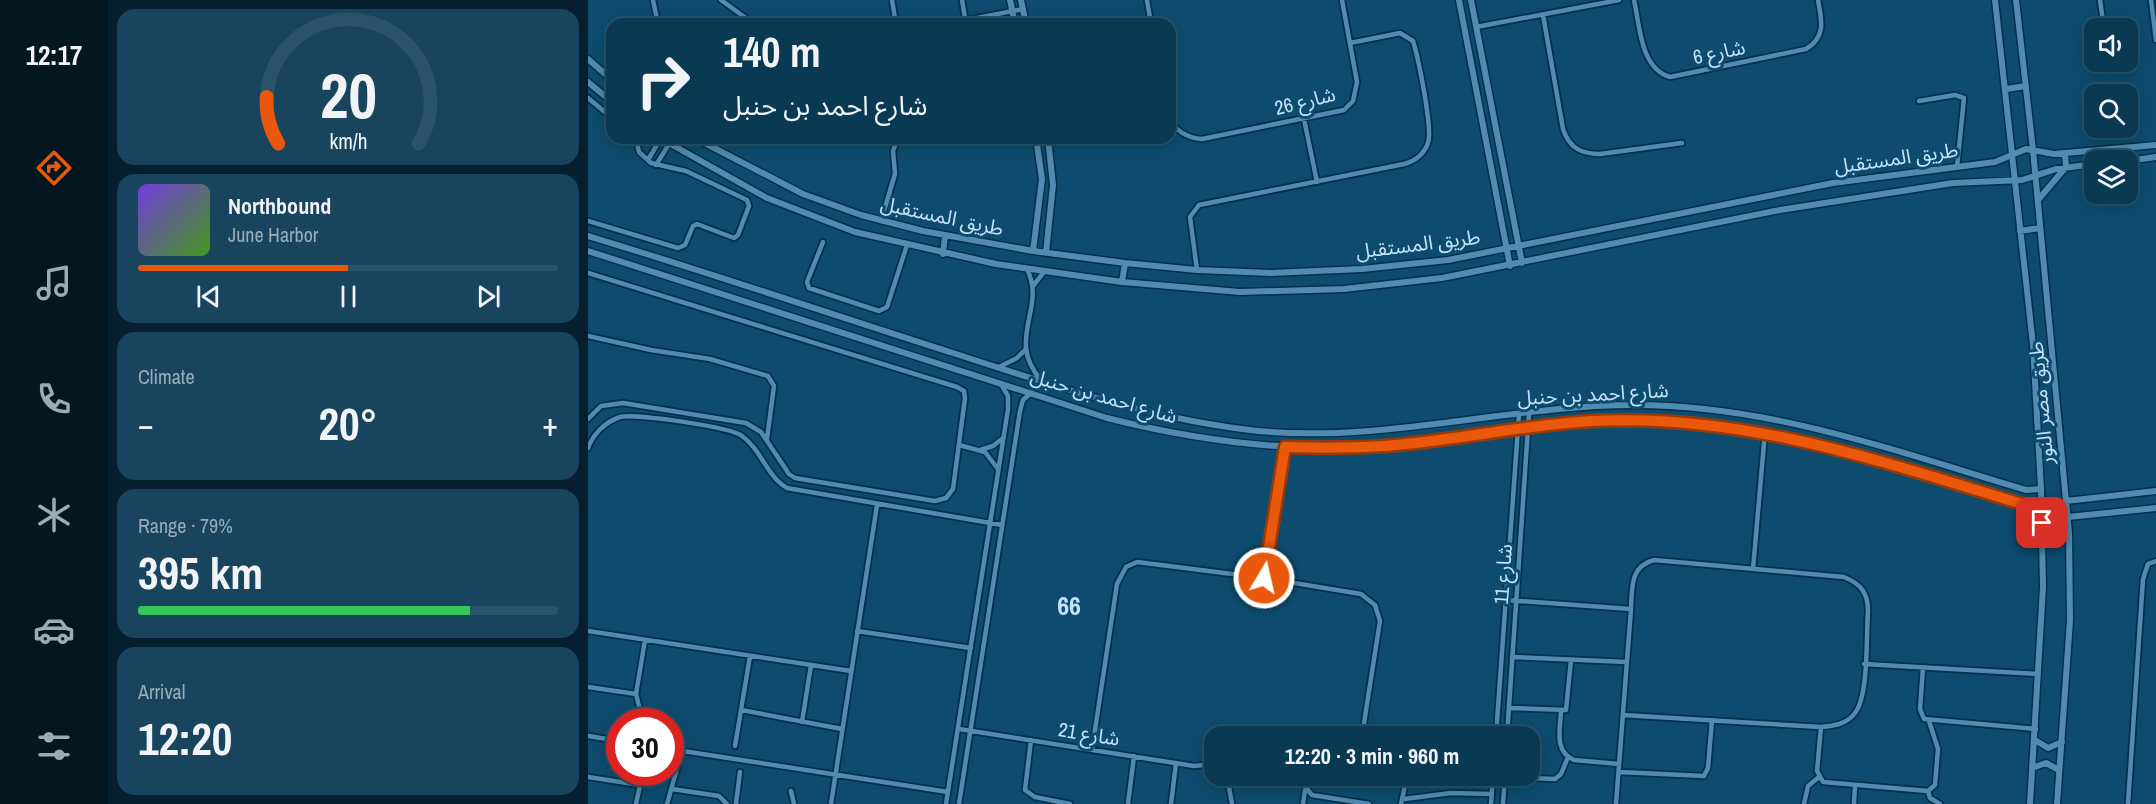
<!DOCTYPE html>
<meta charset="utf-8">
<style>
:root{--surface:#0a3953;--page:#18445d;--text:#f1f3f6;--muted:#99acb8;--line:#2a536a;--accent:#ea580c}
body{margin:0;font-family:"Archivo Narrow","Noto Sans Arabic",sans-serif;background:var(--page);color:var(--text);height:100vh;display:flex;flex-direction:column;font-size:22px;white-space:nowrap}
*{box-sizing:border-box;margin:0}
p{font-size:20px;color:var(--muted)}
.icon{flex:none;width:33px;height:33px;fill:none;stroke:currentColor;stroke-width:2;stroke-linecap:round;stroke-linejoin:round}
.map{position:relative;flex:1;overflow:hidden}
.drawer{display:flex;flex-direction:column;gap:9px;padding:9px;background:#061f2e;width:480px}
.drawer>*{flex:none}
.guide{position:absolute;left:18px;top:18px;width:570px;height:126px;border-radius:18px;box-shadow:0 3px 15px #0003,0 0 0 2px var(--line);background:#0a3953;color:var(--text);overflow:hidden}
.controls{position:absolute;left:1496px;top:18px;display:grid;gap:12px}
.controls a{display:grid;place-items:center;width:54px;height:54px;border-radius:12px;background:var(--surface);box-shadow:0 3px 15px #0003,0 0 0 2px var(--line);font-size:30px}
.speed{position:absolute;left:18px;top:708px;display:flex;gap:12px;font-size:30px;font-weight:700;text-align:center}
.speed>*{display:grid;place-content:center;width:78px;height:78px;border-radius:50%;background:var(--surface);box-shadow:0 3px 15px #0003,0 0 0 2px var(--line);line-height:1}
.speed .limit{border:9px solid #d22;background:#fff;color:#111}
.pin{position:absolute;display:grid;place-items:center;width:51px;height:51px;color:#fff;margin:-26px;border-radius:12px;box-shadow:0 3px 9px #0006}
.me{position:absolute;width:66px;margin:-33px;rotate:9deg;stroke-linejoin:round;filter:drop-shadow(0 0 4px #0008)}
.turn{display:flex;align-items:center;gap:21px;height:126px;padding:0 18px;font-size:27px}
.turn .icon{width:78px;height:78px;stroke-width:2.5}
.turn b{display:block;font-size:42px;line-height:51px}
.big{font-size:45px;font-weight:700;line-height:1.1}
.drawer .tile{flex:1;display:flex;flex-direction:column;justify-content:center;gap:9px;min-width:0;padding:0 21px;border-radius:18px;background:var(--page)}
.drawer .dial{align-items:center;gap:0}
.dial svg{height:156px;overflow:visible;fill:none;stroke:var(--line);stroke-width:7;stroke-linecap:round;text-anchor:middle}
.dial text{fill:var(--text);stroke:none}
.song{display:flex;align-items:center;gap:18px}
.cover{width:72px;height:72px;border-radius:9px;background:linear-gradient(135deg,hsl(260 70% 55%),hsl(100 70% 35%))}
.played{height:6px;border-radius:3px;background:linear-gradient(90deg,var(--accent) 50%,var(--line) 50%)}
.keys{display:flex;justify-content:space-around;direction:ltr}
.heat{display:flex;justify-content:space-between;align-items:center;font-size:33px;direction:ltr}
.charge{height:9px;border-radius:4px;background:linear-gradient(90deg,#34c759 79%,var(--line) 0)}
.trip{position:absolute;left:616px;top:726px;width:336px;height:60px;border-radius:18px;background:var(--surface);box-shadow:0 3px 15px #0003,0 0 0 2px var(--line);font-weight:700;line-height:60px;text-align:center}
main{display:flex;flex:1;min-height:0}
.tab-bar{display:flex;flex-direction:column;width:108px;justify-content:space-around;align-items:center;background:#041721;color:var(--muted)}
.tab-bar .icon{width:42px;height:42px}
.tab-bar .selected{color:var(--accent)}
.tab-bar b{font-size:27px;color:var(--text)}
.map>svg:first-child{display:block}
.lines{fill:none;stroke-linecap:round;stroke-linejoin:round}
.minor-casing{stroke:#01314b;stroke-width:8}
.tertiary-casing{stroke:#01314b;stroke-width:9}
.minor{stroke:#528bb1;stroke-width:4.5}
.tertiary{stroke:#528bb1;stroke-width:6}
.route-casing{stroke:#983908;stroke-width:15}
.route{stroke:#ea580c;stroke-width:10}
.labels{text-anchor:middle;stroke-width:6;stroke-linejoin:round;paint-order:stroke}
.street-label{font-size:20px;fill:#c5e2f7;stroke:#0d4c6f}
.district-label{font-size:26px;font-weight:bold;fill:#c5e2f7;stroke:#0d4c6f}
</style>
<main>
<nav class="tab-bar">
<b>12:17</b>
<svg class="icon selected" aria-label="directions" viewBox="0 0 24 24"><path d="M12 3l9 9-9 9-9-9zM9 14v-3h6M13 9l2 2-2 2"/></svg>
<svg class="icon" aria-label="music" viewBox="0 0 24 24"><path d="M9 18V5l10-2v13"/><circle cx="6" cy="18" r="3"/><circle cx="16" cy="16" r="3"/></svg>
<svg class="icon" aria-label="phone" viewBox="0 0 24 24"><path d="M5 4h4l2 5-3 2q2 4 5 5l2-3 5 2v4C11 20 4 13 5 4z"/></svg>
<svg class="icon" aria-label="climate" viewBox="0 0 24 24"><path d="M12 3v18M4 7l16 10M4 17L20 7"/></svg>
<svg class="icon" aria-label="car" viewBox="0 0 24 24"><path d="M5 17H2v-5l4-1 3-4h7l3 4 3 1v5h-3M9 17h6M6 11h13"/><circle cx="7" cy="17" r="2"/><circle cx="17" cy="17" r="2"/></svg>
<svg class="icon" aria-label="filters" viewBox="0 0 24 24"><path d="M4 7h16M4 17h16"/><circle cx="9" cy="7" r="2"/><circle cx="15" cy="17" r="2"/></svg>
</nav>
<section class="drawer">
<div class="tile dial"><svg viewBox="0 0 100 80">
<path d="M14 69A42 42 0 1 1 86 69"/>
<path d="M14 69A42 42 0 0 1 8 45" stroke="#ea580c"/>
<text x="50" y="56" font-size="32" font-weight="700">20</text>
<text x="50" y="72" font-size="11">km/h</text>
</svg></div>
<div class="tile">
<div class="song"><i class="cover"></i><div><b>Northbound</b><p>June Harbor</p></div></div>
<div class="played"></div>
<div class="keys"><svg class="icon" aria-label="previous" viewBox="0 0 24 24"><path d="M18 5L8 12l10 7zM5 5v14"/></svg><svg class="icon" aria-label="pause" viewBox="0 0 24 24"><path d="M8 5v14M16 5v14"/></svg><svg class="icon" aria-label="next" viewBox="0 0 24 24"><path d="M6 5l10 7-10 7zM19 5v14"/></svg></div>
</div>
<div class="tile"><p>Climate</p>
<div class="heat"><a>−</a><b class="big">20°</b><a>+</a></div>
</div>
<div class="tile"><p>Range · 79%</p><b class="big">395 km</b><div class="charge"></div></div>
<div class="tile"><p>Arrival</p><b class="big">12:20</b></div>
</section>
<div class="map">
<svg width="1568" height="804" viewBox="0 0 1568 804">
<rect width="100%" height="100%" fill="#0d4c6f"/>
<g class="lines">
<defs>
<path id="minor" d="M65,0L70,24
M133,0L166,24
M304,0L308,24
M374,0L378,24
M559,0L563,24
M1046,0C1052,26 1052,68 1082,77L1218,49C1238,37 1234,21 1230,0
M1512,0L1516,28
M1563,0L1568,40
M955,15L975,129C981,147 992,154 1012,154L1094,143
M358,24L435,9
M888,27L1031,0
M0,98L24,118
M1331,101L1367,95L1376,98L1369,167
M582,117C586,131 600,138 614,139L756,110L765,101L769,82L754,0
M716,119L729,182
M60,160L73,138
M68,165L81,144
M0,221L90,248L97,245L105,226L109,224L146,238L150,235L161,206L159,200L98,171L63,163L51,152L48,138
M293,221L307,174L305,151L307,146
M235,242L219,282L221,288L291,311L299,307L319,245
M439,269C459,308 417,339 453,380
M609,270L602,217L611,205L816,164C827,161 836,154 840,143C845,129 830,57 825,41L812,33L762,43
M0,273L369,387L376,391L377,398L365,489L358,498L347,501L207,478L201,474L173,432L158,423L35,403L13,406L0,419
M445,286L456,272
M0,336L63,350L122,359L180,376L186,386L179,439
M409,368L429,358L437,350
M371,445L397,452L410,469
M0,448C5,434 17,422 32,417C46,413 143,427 154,436C173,449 179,477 199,488L414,525
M392,450L405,446L415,438
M1165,569L1177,432
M676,578L697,447
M917,600L1043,609
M0,631L263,671
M269,631L383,648
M924,657L1039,662
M1276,664L1450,674
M1335,668L1332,709L1336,719L1448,729
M0,687L48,694
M921,708L978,710L983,660
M153,710L254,729
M973,712C972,730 966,751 986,760L1031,764
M55,722L48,694L57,640
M214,722L223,665
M1233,727L1229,771L1235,782L1340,791L1347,785L1350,749L1341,721
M371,729L606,766L627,764
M0,736L32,741
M669,736C689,724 717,733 739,736
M908,736L931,414
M919,736L941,414
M443,740L437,790L447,797L482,804
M147,746L162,656
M82,749L360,792
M504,750L529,584L538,567L549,562L676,578L773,594L787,605L792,621L774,736
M1031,772L1116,776L1120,768L1124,720
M639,776L644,804
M716,776V785L724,795L781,804
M0,777L52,785
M917,777L967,779L973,774L980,757
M84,789L131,796L139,804
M203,791L206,804
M1340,791L1342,798L1352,804
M816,799L863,793L904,794
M48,804L55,772
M79,804L90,765
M148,804L152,772
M243,804L289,505
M358,804L420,409V396L413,384
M371,804L432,411L435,400L443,393
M540,804L546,756
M583,804L588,763
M715,804L717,790
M813,804L819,776
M903,804L905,776
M915,804L917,776
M1028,804L1043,609C1044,588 1042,566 1066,560L1256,577C1273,584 1280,593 1280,611C1278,636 1281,695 1267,713C1259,724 1246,726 1233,727L1035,715
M1216,804L1220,786L1231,777
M1266,804L1267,786
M1540,804L1555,579L1560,564L1568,561"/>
<path id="tertiary" d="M422,0L427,24
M433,0L438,24
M871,0L922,266
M883,0L934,263
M1407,0L1445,345L1453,489L1455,587L1442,804
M1428,0L1445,150L1481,533L1482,620L1469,804
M0,59L24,80
M0,82L24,102
M1418,89L1438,86
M72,138L179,198L267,232L408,264L534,282L652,292L756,289L854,278L1192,210L1365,183L1434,180L1468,169L1506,164
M107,138L215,194L273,215L335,231L445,251L537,263L609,270L683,273L774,269L860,260L1245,183L1407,162L1438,149L1466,154L1568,145
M1539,161L1568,157
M1450,200L1478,167L1477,154
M1432,231L1452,228
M0,236C123,273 245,315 368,354C467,386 566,420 670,431C797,443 921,405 1047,405C1183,405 1310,452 1438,490L1453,489
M0,251L519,418C610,441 703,453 797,446C867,441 935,424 1005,421C1162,415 1288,460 1434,504L1450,515L1454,523
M445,251L454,179L448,138
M458,253L465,185L460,138
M355,254L357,235
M534,282L537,263
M1478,501L1568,491
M1480,517L1568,508
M1447,740L1460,748L1474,742
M1444,768L1458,763L1471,770"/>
</defs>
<use href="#minor" class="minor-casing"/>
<use href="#tertiary" class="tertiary-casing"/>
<use href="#minor" class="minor"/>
<use href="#tertiary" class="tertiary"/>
</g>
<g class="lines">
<defs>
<path id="route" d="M676,578L697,447C730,448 763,448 796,446C866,441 934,425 1004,421C1155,413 1292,461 1434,504L1450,515L1454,523"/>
</defs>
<use href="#route" class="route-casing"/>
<use href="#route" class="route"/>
</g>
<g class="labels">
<g class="street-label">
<text transform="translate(1131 52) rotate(-12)" y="7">شارع 6</text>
<text transform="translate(717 101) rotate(-14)" y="7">شارع 26</text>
<text transform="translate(1308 158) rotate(-8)" y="7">طريق المستقبل</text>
<text transform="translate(354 216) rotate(12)" y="7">طريق المستقبل</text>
<text transform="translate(830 244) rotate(-7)" y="7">طريق المستقبل</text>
<text transform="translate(1005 394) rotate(-3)" y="7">شارع احمد بن حنبل</text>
<text transform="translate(516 396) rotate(16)" y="7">شارع احمد بن حنبل</text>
<text transform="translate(1453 403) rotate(-95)" y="7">طريق مصر النور</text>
<text transform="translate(915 574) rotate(-86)" y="7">شارع 11</text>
<text transform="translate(501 734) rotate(9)" y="7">شارع 21</text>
</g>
<g class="district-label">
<text x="481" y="615">66</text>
</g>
</g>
</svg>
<div class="controls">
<a><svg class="icon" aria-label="sound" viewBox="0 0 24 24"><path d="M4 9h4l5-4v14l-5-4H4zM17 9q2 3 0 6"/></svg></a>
<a><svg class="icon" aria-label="search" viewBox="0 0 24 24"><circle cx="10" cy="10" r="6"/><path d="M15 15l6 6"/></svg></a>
<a><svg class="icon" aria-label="layers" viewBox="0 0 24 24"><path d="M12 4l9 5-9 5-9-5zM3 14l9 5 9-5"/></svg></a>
</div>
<div class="speed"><div class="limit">30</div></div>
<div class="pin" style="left:1454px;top:523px;background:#d93025"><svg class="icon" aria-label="arrive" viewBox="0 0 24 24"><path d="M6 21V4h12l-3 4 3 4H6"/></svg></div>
<svg class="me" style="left:676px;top:578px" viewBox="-20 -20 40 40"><circle r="17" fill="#ea580c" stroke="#fff" stroke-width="3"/><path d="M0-11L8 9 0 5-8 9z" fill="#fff"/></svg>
<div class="trip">12:20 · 3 min · 960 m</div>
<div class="guide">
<div class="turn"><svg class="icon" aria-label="right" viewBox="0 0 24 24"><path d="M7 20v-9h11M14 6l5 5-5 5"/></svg><div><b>140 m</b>شارع احمد بن حنبل</div></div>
</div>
</div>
</main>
